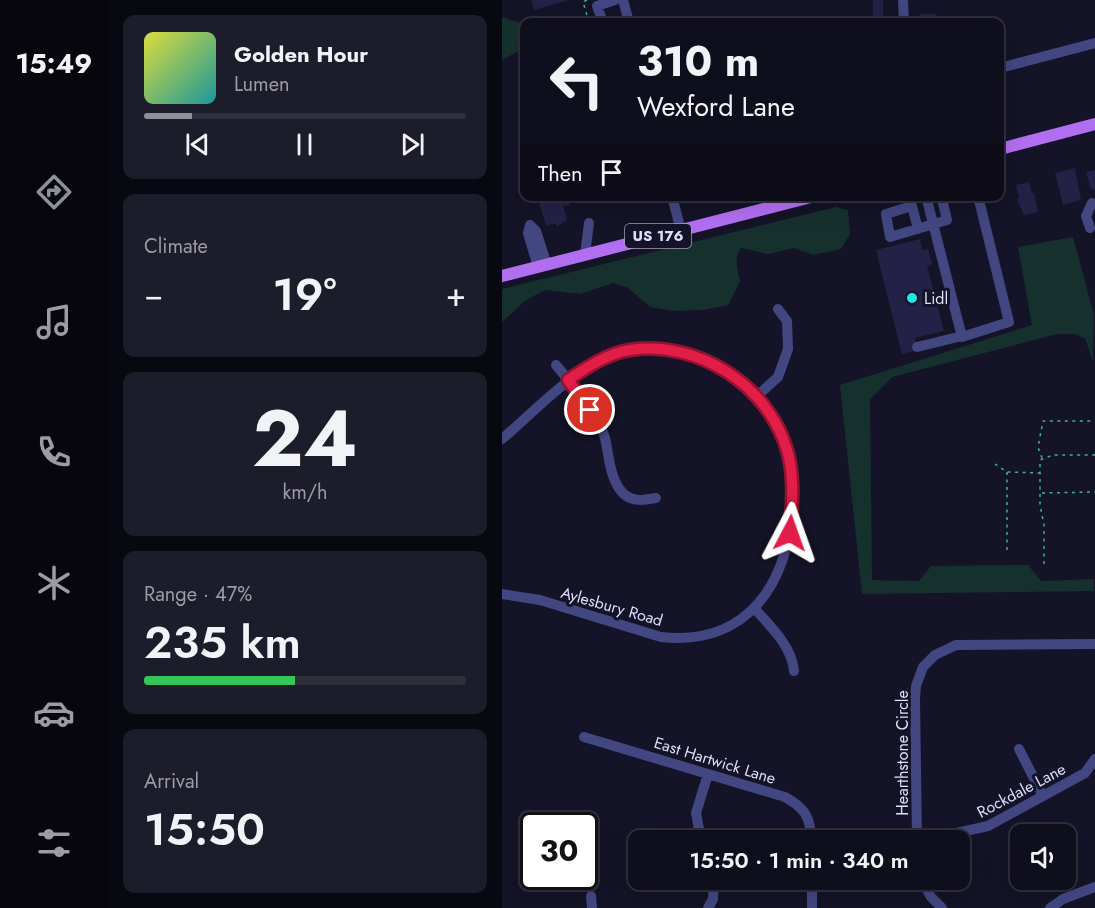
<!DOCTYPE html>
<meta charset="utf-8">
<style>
:root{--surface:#0f0e1d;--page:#1d1c2a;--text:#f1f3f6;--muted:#9b9ca4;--line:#2f2e3b;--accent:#8c9099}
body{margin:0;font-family:Jost,sans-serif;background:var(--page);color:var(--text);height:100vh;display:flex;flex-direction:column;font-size:22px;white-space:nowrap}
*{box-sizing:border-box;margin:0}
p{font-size:20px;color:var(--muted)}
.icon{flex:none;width:33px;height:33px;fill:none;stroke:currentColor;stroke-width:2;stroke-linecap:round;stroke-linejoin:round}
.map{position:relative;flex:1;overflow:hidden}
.side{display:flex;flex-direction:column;gap:15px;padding:15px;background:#080810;width:394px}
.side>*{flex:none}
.top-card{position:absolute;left:18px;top:18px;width:484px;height:183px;border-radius:12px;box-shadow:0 6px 24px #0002,0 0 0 2px var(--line);background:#0f0e1d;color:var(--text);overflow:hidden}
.controls{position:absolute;left:508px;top:824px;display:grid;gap:12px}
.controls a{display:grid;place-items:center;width:66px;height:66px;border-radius:12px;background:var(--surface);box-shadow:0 6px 24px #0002,0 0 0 2px var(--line);font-size:30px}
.speed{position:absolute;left:18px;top:812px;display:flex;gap:12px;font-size:30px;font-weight:700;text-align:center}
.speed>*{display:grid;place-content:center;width:78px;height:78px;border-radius:50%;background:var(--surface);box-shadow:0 6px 24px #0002,0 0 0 2px var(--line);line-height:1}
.speed .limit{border:3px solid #111;border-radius:9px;background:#fff;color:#111}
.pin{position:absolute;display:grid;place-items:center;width:51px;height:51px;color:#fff;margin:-26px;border:3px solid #fff;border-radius:50%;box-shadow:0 2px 6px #0007}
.me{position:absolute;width:66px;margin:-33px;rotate:4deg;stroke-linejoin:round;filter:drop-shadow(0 0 4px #0008)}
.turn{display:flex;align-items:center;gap:21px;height:126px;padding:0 18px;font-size:27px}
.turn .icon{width:78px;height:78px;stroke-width:2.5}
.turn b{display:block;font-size:42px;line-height:51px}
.then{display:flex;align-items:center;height:57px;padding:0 18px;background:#0003;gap:12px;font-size:22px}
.big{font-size:45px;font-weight:600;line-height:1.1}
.side .card{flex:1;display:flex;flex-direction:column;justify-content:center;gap:9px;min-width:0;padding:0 21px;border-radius:12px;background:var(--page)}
.side .dial{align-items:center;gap:0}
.dial b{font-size:78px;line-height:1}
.song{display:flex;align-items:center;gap:18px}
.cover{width:72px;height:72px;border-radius:9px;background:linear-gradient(135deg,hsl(60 70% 55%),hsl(180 70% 35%))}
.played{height:6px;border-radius:3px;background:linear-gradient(90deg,var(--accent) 15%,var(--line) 15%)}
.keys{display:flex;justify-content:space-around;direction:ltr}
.heat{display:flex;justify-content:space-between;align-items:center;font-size:33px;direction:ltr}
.charge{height:9px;border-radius:4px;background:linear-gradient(90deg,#34c759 47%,var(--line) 0)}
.trip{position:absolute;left:126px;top:830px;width:342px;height:60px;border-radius:12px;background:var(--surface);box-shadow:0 6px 24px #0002,0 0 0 2px var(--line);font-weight:600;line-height:60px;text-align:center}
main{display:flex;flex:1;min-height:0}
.dock{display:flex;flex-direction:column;width:108px;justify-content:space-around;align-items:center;background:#06060c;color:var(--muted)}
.dock .icon{width:42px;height:42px}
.dock .selected{color:var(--accent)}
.dock b{font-size:27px;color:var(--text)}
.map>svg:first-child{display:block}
.green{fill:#16312d}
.building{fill:#242147}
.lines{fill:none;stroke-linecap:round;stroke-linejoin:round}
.path{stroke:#3daf9c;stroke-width:1.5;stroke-dasharray:3 4.5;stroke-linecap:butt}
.minor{stroke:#424782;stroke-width:10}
.major{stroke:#b26ef1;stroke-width:12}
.route-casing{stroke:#92132f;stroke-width:15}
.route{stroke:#e11d48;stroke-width:10}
.poi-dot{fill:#1ce8e7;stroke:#141327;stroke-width:2}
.labels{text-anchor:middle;stroke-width:6;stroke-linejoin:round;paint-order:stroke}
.shield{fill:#141327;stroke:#a1a0bc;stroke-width:1.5}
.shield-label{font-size:15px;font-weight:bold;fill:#ddddfc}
.poi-label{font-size:16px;fill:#ddddfc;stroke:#141327;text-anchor:start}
.street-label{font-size:16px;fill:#ddddfc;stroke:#141327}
</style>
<main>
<nav class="dock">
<b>15:49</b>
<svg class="icon selected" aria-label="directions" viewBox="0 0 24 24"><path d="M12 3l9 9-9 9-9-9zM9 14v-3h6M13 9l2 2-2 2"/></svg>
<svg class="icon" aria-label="music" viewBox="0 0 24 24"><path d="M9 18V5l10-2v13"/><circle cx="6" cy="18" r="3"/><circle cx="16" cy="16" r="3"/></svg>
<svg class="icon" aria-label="phone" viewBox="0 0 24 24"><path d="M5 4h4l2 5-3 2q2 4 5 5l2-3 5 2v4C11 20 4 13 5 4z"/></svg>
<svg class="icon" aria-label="climate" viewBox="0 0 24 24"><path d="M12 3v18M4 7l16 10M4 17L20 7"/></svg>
<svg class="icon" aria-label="car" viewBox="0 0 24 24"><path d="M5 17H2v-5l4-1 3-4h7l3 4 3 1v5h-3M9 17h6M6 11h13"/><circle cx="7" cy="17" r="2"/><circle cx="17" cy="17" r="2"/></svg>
<svg class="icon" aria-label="filters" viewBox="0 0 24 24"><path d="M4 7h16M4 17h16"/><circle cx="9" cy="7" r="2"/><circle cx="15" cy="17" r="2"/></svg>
</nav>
<section class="side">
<div class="card">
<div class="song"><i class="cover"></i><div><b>Golden Hour</b><p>Lumen</p></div></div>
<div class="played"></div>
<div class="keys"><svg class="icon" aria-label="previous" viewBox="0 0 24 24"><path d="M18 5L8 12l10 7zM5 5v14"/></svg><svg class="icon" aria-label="pause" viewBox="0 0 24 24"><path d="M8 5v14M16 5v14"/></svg><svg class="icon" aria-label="next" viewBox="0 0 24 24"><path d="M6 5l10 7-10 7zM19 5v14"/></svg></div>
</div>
<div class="card"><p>Climate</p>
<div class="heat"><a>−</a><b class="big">19°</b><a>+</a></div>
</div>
<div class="card dial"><b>24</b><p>km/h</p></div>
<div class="card"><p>Range · 47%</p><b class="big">235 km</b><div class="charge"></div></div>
<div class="card"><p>Arrival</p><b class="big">15:50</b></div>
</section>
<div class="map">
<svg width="593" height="908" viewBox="0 0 593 908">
<rect width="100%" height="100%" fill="#141327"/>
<path class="green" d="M0,17L22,24V48L0,60Z
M334,207L346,210L348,234L339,249L311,255L292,248L266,254L239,248C232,258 235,269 238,281L226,305L201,310L171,311L148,307L126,288L111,283L78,294L43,290L24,300L0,322V289Z
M571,237L592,315L591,362L583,338L572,334H555L390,377L368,399L370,580L417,581L429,566L526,565L539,581L592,579V591L360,594L338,385L530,325L516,247Z"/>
<path class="building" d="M29,0H64V1L32,10Z
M371,0H381V17H371Z
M418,14H434V22H418Z
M573,168L579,200L561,205L553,173Z
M593,170V189L589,190L584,172Z
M527,182L530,193H532L536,212L522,215L515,200L517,197L514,185Z
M35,196H57L59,202L66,198L68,206L61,205L65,220L55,227L53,223L44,226Z
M418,239L420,250L426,249L430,264L425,266L442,331L413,338L416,350L400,354L374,250Z"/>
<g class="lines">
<path class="path" d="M85,0L81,2L87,22
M540,458L536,447L541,421H593
M493,464L505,472L538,473
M505,472V553
M540,493L593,492
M542,564V525L538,505V460L551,455H593"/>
<path class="minor" d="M121,0L127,22
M401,0L402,22
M101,22L95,6L113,0
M498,68L593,43
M424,196L460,337L507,322L476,196
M171,200L179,231
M28,225L34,231L45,265
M28,225L26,233L36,267
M588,228L584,216L590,203
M416,229L410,206L384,214L388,237L445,220L440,199L450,196
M83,255L87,223
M415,347L460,336
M54,365C72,387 95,411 103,438C107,455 108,483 123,495C132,502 143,500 154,498
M255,396L276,377L286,349L285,321L276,309
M0,439C39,406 74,364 125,351C149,345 180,350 201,360C231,373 256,393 273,421C287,446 291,476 290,504C288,582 245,647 159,637L38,600L0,594
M252,608C268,626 290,646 292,671
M82,737L283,797C303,808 309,818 309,840
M517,749L541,796
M415,833L446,835L486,826L583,773L593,759
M199,840L194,813L206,774
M415,840L413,699L414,686L421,667L433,655L454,645L593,644
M310,879V908
M419,879L429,897L440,908
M89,896L90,908
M206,908L211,899L212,879
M548,908L561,899L593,887"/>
<path class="major" d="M498,149L593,124
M0,276L313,196"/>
</g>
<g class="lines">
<defs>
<path id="route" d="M88,410L66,380C84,368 106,353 128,350C196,340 266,385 285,450C293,477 290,506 288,533"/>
</defs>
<use href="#route" class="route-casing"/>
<use href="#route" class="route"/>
</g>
<circle class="poi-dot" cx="410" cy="298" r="6"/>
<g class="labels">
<rect class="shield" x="123" y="224" width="66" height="24" rx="4.5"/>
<g class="shield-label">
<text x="156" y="241">US 176</text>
</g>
<g class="poi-label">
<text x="422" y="304">Lidl</text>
</g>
<g class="street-label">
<text transform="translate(110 606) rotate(16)" y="6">Aylesbury Road</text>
<text transform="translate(400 753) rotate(-90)" y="6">Hearthstone Circle</text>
<text transform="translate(213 760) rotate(17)" y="6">East Hartwick Lane</text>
<text transform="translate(519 790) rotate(-28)" y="6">Rockdale Lane</text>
</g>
</g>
</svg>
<div class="controls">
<a><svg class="icon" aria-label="sound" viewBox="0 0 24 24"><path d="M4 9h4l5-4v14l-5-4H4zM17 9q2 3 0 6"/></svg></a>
</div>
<div class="speed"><div class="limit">30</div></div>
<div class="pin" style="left:88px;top:410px;background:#d93025"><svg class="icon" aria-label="arrive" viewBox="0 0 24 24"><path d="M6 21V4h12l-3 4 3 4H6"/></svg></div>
<svg class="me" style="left:288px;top:533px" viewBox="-20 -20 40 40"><path d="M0-17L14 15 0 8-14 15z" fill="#e11d48" stroke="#fff" stroke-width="4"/></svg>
<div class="trip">15:50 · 1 min · 340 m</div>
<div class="top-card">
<div class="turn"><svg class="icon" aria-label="left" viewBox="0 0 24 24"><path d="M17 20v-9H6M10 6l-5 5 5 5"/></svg><div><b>310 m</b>Wexford Lane</div></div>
<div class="then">Then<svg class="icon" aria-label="arrive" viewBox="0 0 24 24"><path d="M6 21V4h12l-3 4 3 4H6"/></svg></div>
</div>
</div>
</main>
